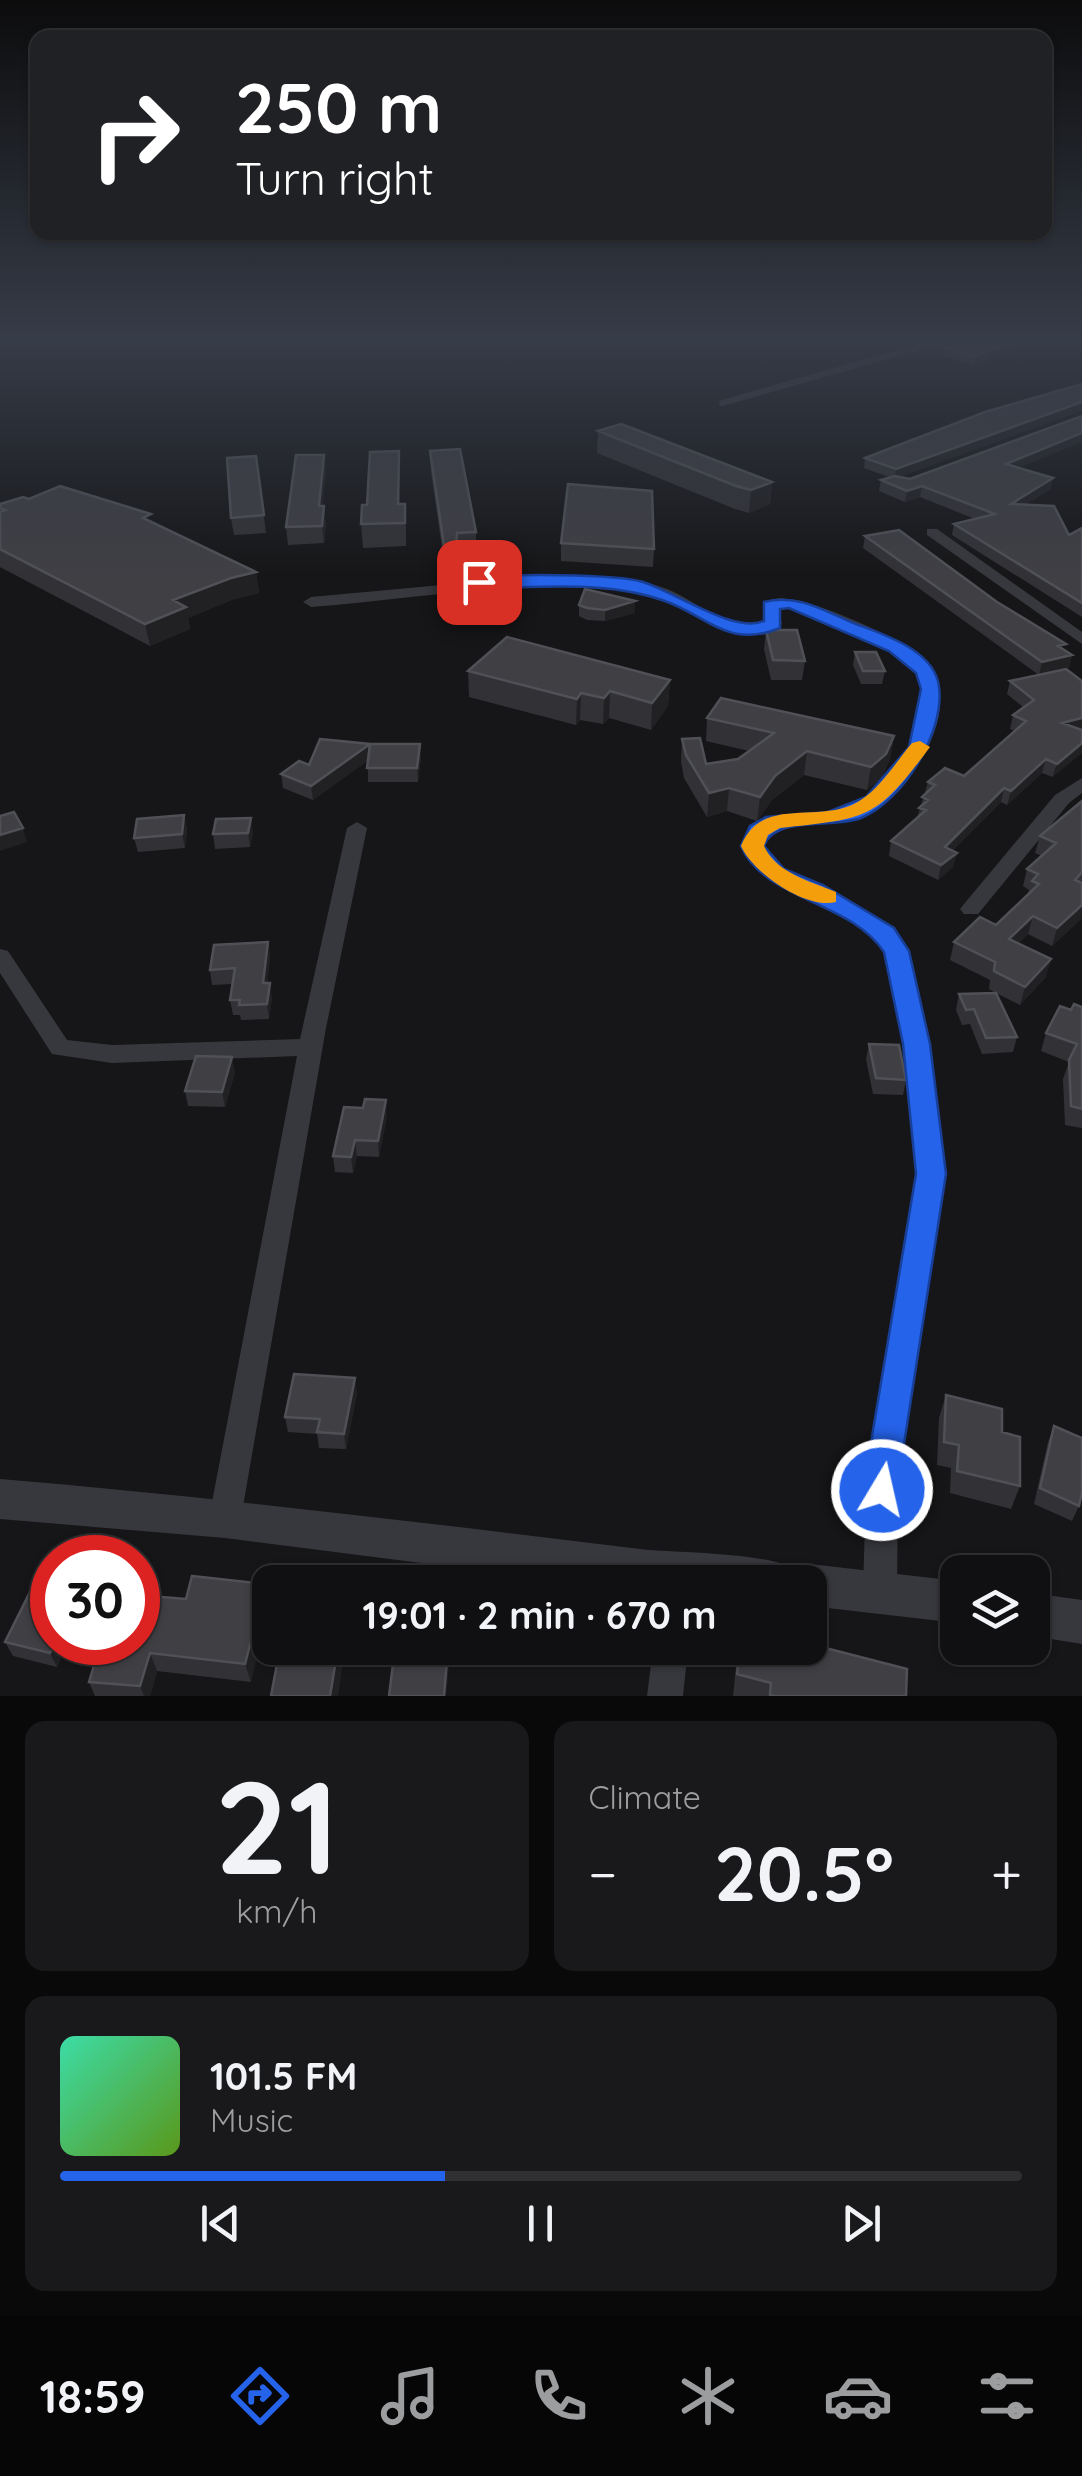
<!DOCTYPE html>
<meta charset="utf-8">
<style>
:root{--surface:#101012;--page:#19191b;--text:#f1f3f6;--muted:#9c9d9f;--line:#303032;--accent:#2563eb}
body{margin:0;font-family:Quicksand,sans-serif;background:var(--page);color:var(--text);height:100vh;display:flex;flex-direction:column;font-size:38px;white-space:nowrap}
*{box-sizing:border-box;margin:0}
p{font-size:32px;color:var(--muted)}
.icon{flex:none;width:55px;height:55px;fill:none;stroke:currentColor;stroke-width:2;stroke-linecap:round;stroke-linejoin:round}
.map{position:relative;height:1696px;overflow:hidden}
.side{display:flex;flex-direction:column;gap:25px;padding:25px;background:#09090a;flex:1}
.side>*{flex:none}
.hud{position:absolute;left:30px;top:30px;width:1022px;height:210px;border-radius:20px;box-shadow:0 2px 8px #0004,0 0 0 2px var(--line);background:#202124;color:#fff;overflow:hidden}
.fabs{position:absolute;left:940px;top:1555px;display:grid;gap:20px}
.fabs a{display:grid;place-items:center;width:110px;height:110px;border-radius:20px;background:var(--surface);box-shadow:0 2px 8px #0004,0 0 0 2px var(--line);font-size:50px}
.speed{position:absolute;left:30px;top:1535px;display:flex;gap:20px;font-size:50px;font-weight:700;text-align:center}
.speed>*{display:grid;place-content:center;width:130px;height:130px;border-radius:50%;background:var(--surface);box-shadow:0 2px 8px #0004,0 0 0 2px var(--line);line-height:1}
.speed .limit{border:15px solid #d22;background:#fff;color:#111}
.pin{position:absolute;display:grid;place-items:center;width:85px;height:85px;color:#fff;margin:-42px;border-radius:20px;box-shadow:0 5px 15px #0006}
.me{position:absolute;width:110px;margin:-55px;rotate:9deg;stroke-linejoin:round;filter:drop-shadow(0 0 8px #0008)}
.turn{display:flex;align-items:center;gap:35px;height:210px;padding:0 40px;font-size:45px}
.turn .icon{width:130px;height:130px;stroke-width:2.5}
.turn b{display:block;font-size:70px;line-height:85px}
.big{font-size:75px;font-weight:800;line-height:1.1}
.side .card{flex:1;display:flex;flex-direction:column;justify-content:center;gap:15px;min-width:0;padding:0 35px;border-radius:20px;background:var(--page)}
.side .dial{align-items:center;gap:0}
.dial b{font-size:130px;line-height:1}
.song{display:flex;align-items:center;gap:30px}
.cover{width:120px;height:120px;border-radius:15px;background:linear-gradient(135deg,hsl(160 70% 55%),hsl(90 70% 35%))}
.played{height:10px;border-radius:5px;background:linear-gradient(90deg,var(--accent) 40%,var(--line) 40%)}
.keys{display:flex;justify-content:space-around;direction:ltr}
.heat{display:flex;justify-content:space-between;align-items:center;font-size:55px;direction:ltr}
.side .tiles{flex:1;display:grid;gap:25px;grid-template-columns:1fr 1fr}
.card:last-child{grid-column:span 2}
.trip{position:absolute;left:252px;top:1565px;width:575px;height:100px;border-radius:20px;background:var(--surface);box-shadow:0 2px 8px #0004,0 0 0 2px var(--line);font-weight:800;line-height:100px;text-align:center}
.menu{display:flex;height:160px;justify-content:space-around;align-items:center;background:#060607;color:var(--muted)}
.menu .icon{width:70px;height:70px}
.menu .current{color:var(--accent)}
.menu b{font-size:45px;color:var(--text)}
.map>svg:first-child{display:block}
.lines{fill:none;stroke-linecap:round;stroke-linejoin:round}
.service{stroke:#37383d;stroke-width:6}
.minor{fill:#37383d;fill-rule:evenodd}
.tertiary{fill:#37383d;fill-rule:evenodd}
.wall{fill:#323236}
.shaded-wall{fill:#212124}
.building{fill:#3f3f44;stroke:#4f5156;stroke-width:2.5}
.route{fill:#2563eb;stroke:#184099;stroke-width:2.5}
.slow{fill:#f59e0b}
</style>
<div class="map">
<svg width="1082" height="1696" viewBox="0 0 1082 1696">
<rect width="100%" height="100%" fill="#161618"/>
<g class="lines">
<path class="service" d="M722,403L951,338"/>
<path class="minor" d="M927,529H937L1082,632V644L927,535Z
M529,577C575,576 622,573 667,589C696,600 733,637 766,623L765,602L779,598L797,600C829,608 907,639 927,664C964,708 915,783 875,807C841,828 785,812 762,846L767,857L783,870L822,885L893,929L907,951L929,1044L944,1175L898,1490L897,1590L892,1602L880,1607L868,1602L863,1590L866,1490L918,1175L905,1044L885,951C870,927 834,909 809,896C782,880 755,878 742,846C775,798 814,824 858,801C895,782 942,713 916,672C901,649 822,617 795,609L778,608L782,624L774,633C722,644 686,602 638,590C609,583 577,585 547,586C468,588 390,601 311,607L303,602L311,597Z
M1082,778V793L1069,803L978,914H964L960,909L964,904L1055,795Z
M357,822L367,828L326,1028L241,1518L237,1529L225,1534L213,1529L209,1518L297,1056L112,1063L52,1054L0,973V949L8,951L67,1040L112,1045L300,1039L347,828Z
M653,1648H688L683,1696H647Z"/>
<path class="tertiary" d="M0,1479C214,1497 427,1523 640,1549C671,1553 777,1552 795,1571L810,1564L958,1581V1623L810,1606V1582H572L225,1538L0,1519Z
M1032,1593L1082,1600V1644L1032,1636Z"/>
</g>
<path class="wall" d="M955,338H1024L1023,346L973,365L943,356L944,348L959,343L957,342Z
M985,412L901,477L910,479L1020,468L1051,489L1025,504L1069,535L1082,528V617L952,535L954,524L975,519L920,497L905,502L879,491L881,480L889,477L864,468L865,458Z
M598,431L772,482L770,504L749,513L735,509L597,453Z
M430,451L476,532V555L458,556L456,581L447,582L431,472Z
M256,456L266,533L234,535L231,518Z
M326,471L322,506L326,524L324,543L288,545L286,527Z
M400,473V504L406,527V546L363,548L361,524Z
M29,499L153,523L256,572L259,593L234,599L188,618L190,629L150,646L0,567V504Z
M865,536L1072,655L1069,668L1042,674L1082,681L1053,777L1042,773L1007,805L1001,802L952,851L957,853L953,867L938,880L889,856L891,841L917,818L928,782L964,776L1015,731L1010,729L1013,715L1023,707L1007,694L1010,681L1039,675L863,548Z
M561,543L654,549L653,567L561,561Z
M579,605L635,613L605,621L587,620L579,616Z
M766,630L805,661L802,680H771L764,649Z
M855,652L885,671L882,684H861L853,665Z
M468,671L670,680L668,706L651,730L609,718L603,724L580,720L576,725L469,697Z
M707,718L894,736L890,759L882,777L867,790L804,775L772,800L757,821L727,811L707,817L684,778L681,762L682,739L706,764L738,759L749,751L706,741Z
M320,739L421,757L418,782H368V760L313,800L283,788L281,774L309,765Z
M1082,801V918L1052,946L1028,934L1018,943L1046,977L1020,1005L996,993L1017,1037L1013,1052L982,1054L970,1024L962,1025L956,1010L959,994L996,993L989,989L990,980L950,960L954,942L996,925L1028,895L1029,890L1023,886L1027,869L1042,856L1035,853L1040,836Z
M184,815L187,830L185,848L138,852L134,838Z
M253,832L250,847L215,849L213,834Z
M268,942L270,957L267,983L272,998L269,1019L241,1020L240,1015H233L230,1000L233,984L212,985L210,970Z
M1082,1007V1128L1065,1125L1063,1079L1069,1062L1041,1051L1046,1033L1071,1010Z
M869,1044L906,1080L903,1095L873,1094L866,1059Z
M235,1072L225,1107L188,1106L185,1091Z
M387,1115L379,1157L357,1156L353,1173L335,1172L333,1156Z
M357,1393L346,1449L319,1448L317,1434L288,1432L285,1417Z
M946,1395L1002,1432L1020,1486L1011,1509L950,1493L951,1468L937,1465L939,1418Z
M1054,1426L1079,1506L1072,1521L1034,1504L1048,1442Z
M266,1584L251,1682L157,1671L150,1696H95L89,1682L186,1599Z
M5,1642H68L57,1667L13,1656Z
M738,1648H810L906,1696H733Z"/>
<path class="shaded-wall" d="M1024,338L1023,346L973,365L974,357Z
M1082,402V411L894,479L896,469Z
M1082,433V442L1004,474L1006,464Z
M399,451L400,473V527L398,504Z
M324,455L326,471L321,524L319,506Z
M1053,478L1051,489L1009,515L1011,504Z
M772,482L770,504L749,513L751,490Z
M922,486L920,497L905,502L907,491Z
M324,506L326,524L324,543L322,526Z
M457,533L458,556L456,581L455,558Z
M256,572L259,593L234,599L188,618L190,629L150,646L145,624L173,600L231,578Z
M635,601V613L605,621V610Z
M1072,655L1069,668L1039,675L1042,662Z
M670,680L668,706L651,730L652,703Z
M610,691L609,718L603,724L604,698Z
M581,693L580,720L576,725L577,699Z
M1082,718V730L1062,723Z
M894,736L890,759L882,777L867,790L871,767Z
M1082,743V753L1053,777L1057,764Z
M370,744L372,758L313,800L311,786Z
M420,744L421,757L418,782L417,768Z
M807,751L804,775L772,800L757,821L760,797L775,776Z
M1046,759L1042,773L1007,805L1011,791Z
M729,788L727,811L707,817L709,793Z
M1004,788L1001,802L942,861L945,847Z
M184,815L187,830L185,848L182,834Z
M251,818L253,832L250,847L248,833Z
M23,828L27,842L0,851V835Z
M957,853L953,867L938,880L941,865Z
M1082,905V918L1052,946L1057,928Z
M1033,916L1028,934L1005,957L1009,939Z
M268,942L270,957L266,998L263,983Z
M1051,959L1046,977L1020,1005L1025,987Z
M270,983L272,998L269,1019L267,1004Z
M232,1057L235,1072L225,1107L222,1092Z
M386,1100L387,1115L379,1157L378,1141Z
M355,1140L357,1156L353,1173L351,1157Z
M355,1378L357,1393L346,1449L344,1434Z
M266,1584L270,1603L251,1682L245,1664Z
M55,1642H68L57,1667L50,1653Z
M338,1648H345L338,1696H330Z
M448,1648L450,1657L446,1696H444Z
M150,1653L157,1671L150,1696H144L140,1686Z"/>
<path class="building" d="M970,338H1023L974,357L944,348L973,338Z
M1082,384V402L896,469L865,458L985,412Z
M1082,416V433L1006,464L1053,478L1011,504L1054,506L1069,535L1082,528V603L954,524L995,514L922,486L907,491L881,480L895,476L910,479Z
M621,424L772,482L751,490L736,486L598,431Z
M460,449L476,532L457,533L455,558L446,559L430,451Z
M399,451L398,504H405V523L361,524L362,505H367L370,452Z
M296,455H324L319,506H324L322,526L286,527Z
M256,456L264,515L231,518L227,458Z
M568,484L652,491L654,549L561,543Z
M60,486L151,514L143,518L256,572L231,578L173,600L186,607L145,624L0,549V512L5,510L0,508V504L23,497L29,499Z
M899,530L997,602L1066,644L1058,646L1072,655L1042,662L865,536Z
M585,589L635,601L605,610L587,608L579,605Z
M766,630H797L805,661L773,660Z
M507,637L670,680L652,703L610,691L604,698L581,693L577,699L468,671Z
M855,652H876L885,671H863Z
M1066,669L1082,681V718L1062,723L1082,730V743L1057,764L1046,759L1011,791L1004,788L945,847L957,853L941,865L891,841L926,810L919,808L928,800L922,797L935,785L928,782L945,768L964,776L1026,721L1013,715L1034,700L1010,681Z
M721,698L894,736L886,754L871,767L807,751L775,776L760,797L729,788L709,793L686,755L682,739L700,738L706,764L738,759L774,733L707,718Z
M320,739L370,744L311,786L281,774L299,761L309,765Z
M370,744H420L417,768H367Z
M1082,801V872L1075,880L1082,883V905L1057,928L1033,916L1009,939L1051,959L1025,987L994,971L995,962L954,942L980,917L996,925L1039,884L1032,881L1038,874L1027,869L1056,843L1040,836Z
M14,812L23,828L0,835V816Z
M184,815L182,834L134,838L137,819Z
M251,818L248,833L213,834L216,819Z
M268,942L263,983H270L267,1004L239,1005L240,1000H230L235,968L210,970L214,945Z
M996,993L1017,1037L986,1038L974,1009L966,1010L959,994Z
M1074,1004L1082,1007V1109L1071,1106L1069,1060L1077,1044L1046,1033L1060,1006L1071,1010Z
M869,1044L899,1045L906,1080L876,1078Z
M196,1056L232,1057L222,1092L185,1091Z
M365,1099L386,1100L378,1141L355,1140L351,1157L333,1156L344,1107L363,1108Z
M294,1374L355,1378L344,1434L317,1432L320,1419L285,1417Z
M946,1395L1002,1409V1432L1020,1437V1486L957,1471L959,1445L944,1442Z
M1054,1426L1082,1438V1492L1079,1506L1040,1488Z
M192,1576L266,1584L245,1664L150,1653L140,1686L89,1682L101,1642H138V1595L186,1599Z
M36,1580L52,1584V1642H55L50,1653L5,1642Z
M810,1644L907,1669L906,1696H774L770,1695L771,1683L737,1674L740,1648H810Z
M280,1648H338L330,1696H271Z
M395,1648H448L444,1696H389Z"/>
<linearGradient id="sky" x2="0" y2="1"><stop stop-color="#0c0c0d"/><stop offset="0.59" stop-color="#363c48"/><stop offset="1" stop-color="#363c48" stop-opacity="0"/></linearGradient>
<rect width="1082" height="575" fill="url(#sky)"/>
<path class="route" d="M473,579C502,573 617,574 643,582C677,593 735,634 764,621V602C797,594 821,609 851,622C881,634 935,649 939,687C945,732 903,801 861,818C833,829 775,815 764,846L784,869L823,885L894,928L909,951L930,1044L946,1174L895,1502L882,1507L869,1502L863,1490L916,1174L903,1044L884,952C851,901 764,900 741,846L750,826L766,817L828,812L866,797L909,747L921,689L916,673L889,651L789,608L780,609V628C729,649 709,617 665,601C608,580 540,588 479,588L473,586Z"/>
<path class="slow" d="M920,741L930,747C875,821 868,818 780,828L768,835L764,846C776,873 810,881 836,892V902C806,910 752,872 741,846C761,797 813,822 852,805C877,794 895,763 912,743Z"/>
</svg>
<div class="fabs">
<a><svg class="icon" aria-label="layers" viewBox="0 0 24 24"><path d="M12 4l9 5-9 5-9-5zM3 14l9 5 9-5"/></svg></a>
</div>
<div class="speed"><div class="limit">30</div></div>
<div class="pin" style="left:479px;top:582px;background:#d93025"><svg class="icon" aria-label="arrive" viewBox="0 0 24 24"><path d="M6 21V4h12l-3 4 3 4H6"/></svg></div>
<svg class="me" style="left:882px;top:1490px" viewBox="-20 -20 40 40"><circle r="17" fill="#2563eb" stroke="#fff" stroke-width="3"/><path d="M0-11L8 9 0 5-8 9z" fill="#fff"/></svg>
<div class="trip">19:01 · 2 min · 670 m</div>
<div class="hud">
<div class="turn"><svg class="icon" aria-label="right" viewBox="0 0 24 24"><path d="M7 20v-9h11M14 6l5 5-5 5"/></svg><div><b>250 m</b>Turn right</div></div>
</div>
</div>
<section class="side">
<div class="tiles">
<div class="card dial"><b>21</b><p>km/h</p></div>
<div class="card"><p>Climate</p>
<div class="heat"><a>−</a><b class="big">20.5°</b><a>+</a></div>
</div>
<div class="card">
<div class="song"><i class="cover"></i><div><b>101.5 FM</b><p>Music</p></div></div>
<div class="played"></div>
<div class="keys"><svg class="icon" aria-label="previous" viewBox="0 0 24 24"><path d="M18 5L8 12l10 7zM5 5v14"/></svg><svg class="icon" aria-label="pause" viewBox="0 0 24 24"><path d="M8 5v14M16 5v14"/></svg><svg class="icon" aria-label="next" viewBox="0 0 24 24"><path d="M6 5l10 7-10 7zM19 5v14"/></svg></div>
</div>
</div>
</section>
<nav class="menu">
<b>18:59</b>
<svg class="icon current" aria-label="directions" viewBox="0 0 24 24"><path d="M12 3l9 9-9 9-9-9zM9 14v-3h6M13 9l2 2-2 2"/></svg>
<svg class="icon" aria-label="music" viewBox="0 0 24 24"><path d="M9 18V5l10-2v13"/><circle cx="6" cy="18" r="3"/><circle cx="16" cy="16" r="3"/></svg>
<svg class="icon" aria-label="phone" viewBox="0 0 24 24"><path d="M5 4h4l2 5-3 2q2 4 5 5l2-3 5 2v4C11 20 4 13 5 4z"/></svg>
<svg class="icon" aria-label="climate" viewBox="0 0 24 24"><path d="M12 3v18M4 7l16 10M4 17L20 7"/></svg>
<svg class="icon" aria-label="car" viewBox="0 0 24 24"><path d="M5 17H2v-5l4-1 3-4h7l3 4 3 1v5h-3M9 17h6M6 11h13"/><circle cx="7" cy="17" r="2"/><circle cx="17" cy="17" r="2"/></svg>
<svg class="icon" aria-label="filters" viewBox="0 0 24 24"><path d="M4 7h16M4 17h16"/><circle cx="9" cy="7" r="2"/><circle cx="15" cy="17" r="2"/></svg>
</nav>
